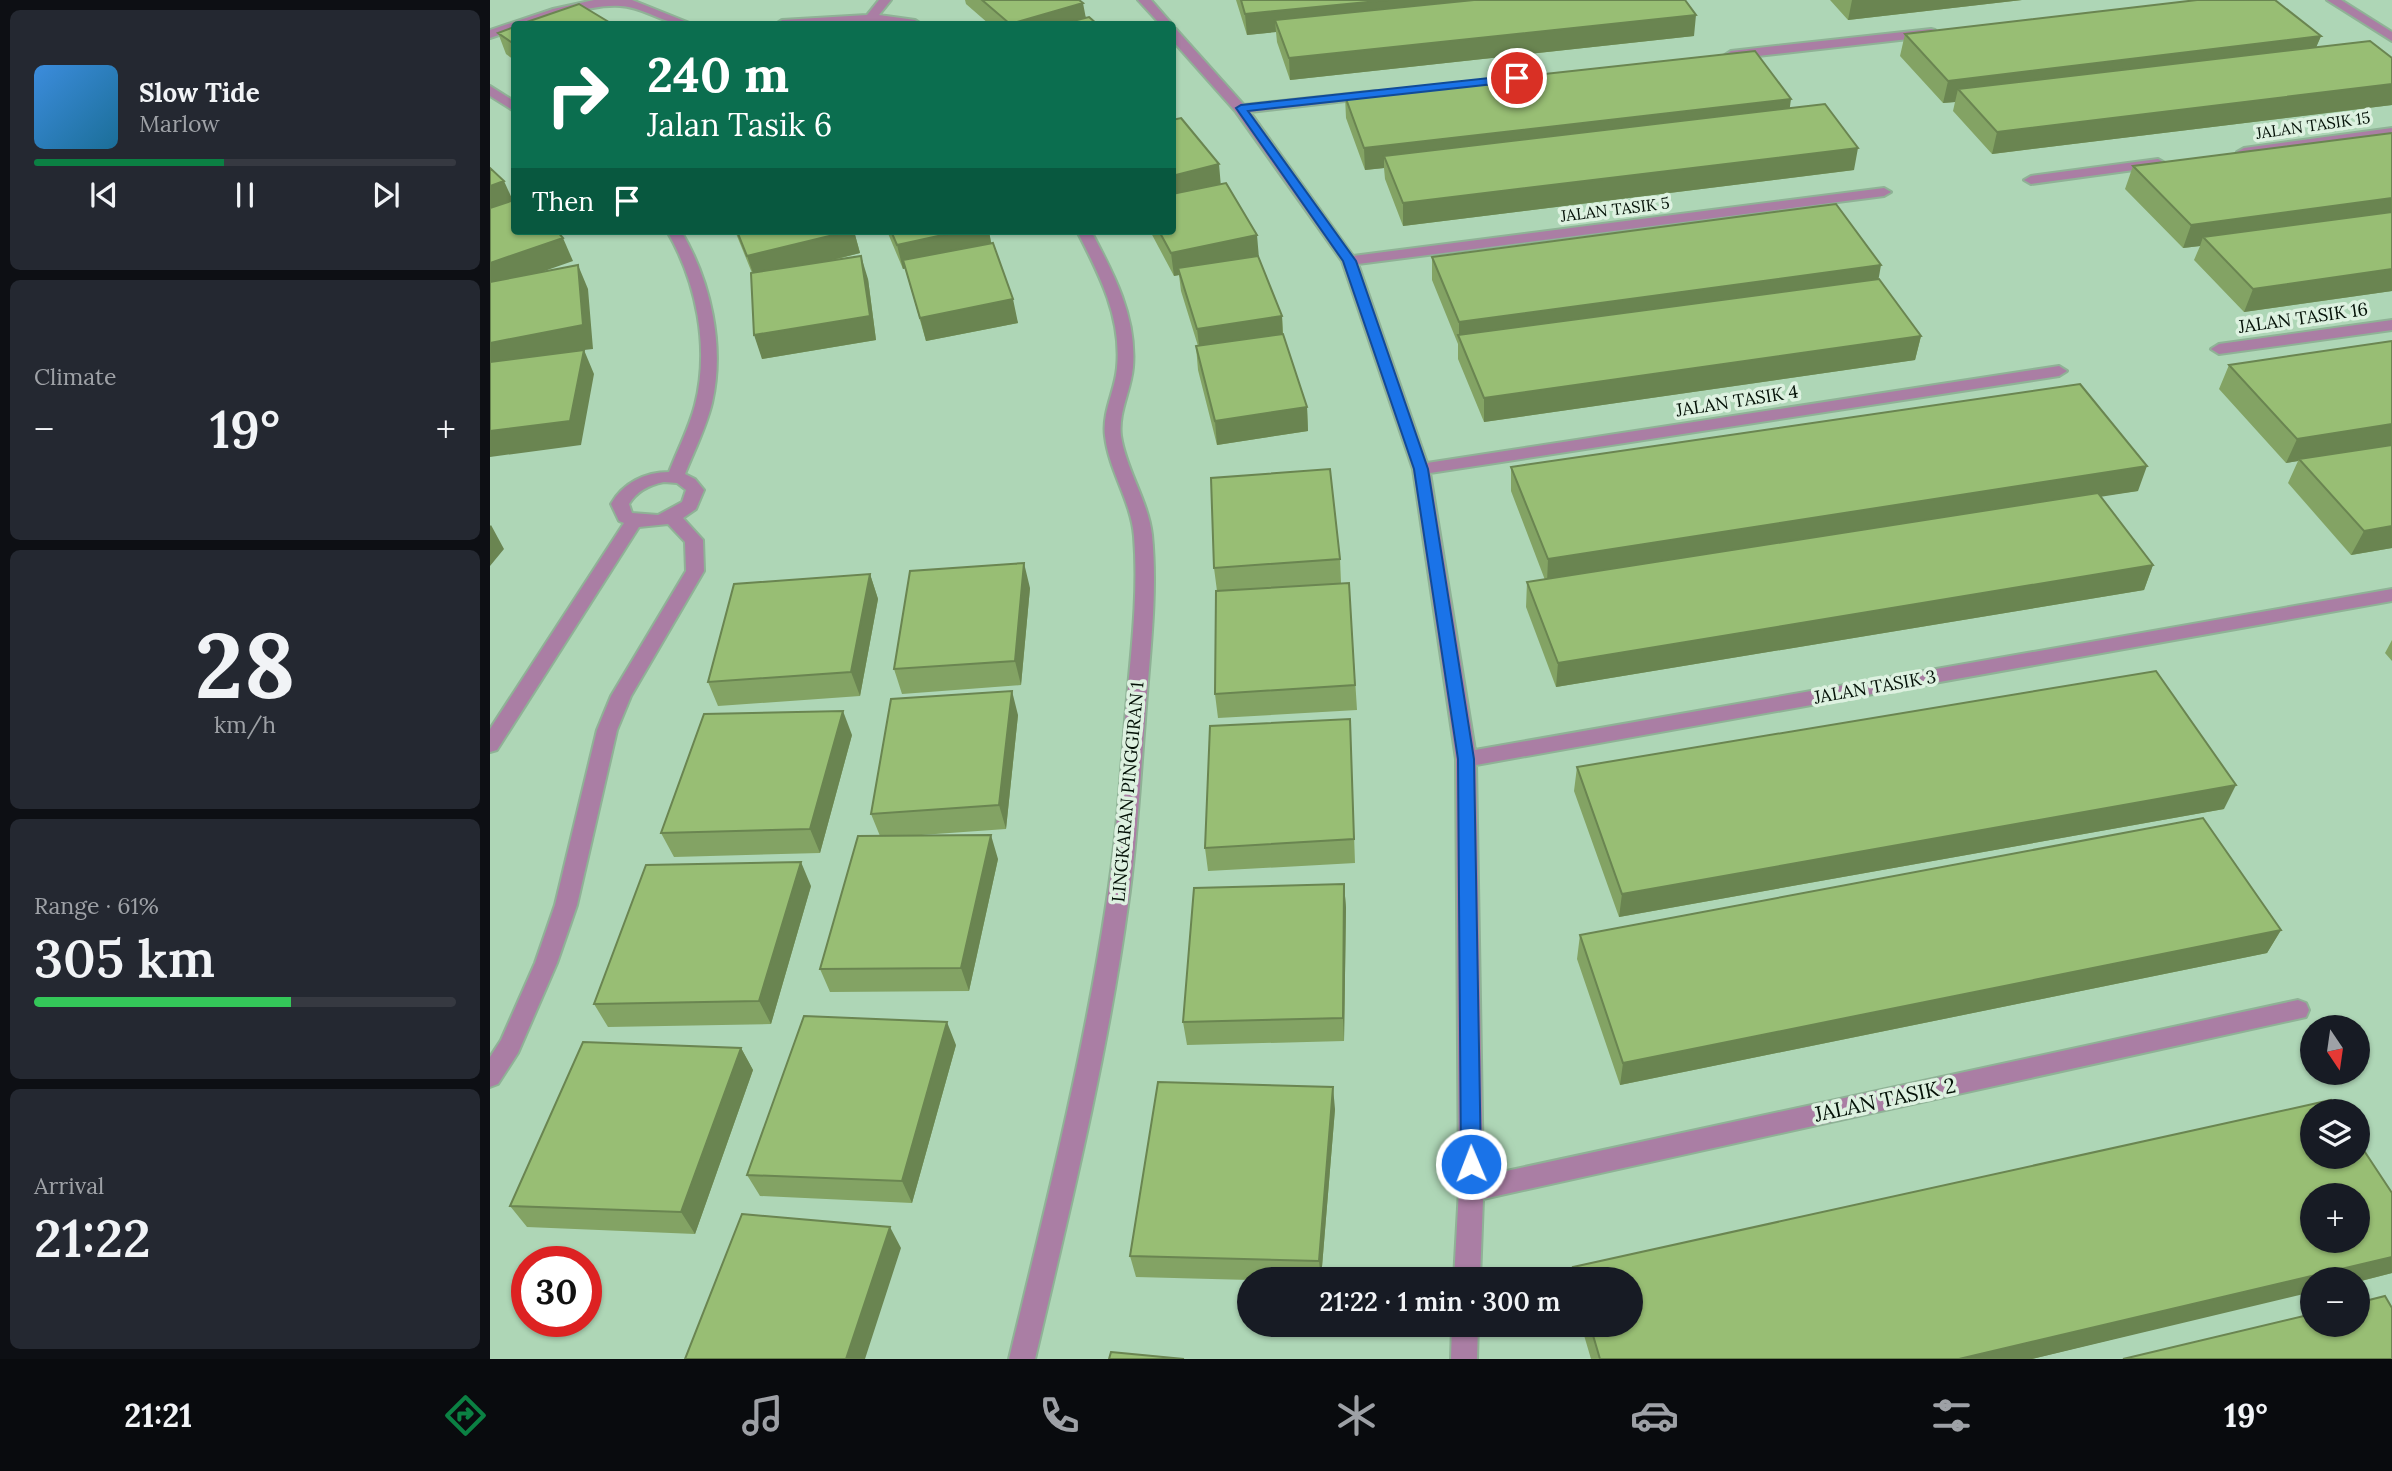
<!DOCTYPE html>
<meta charset="utf-8">
<style>
:root{--surface:#171b24;--page:#242831;--text:#f1f3f6;--muted:#9ea1a6;--line:#363941;--accent:#0b8043}
body{margin:0;font-family:Lora,serif;background:var(--page);color:var(--text);height:100vh;display:flex;flex-direction:column;font-size:26px;white-space:nowrap}
*{box-sizing:border-box;margin:0}
p{font-size:23px;color:var(--muted)}
.icon{flex:none;width:38px;height:38px;fill:none;stroke:currentColor;stroke-width:2;stroke-linecap:round;stroke-linejoin:round}
.map{position:relative;flex:1;overflow:hidden}
.side{display:flex;flex-direction:column;gap:10px;padding:10px;background:#0d0f14;width:490px}
.side>*{flex:none}
.hud{position:absolute;left:21px;top:21px;width:665px;height:214px;border-radius:7px;box-shadow:0 2px 5px #0004;background:#0b6e4f;color:#fff;overflow:hidden}
.needle{width:46px;rotate:167deg}
.controls{position:absolute;left:1810px;top:1015px;display:grid;gap:14px}
.controls a{display:grid;place-items:center;width:70px;height:70px;border-radius:50%;background:var(--surface);box-shadow:0 2px 5px #0004;font-size:35px}
.speed{position:absolute;left:21px;top:1246px;display:flex;gap:14px;font-size:35px;font-weight:700;text-align:center}
.speed>*{display:grid;place-content:center;width:91px;height:91px;border-radius:50%;background:var(--surface);box-shadow:0 2px 5px #0004;line-height:1}
.speed .limit{border:10px solid #d22;background:#fff;color:#111}
.pin{position:absolute;display:grid;place-items:center;width:60px;height:60px;color:#fff;margin:-30px;border:4px solid #fff;border-radius:50%;box-shadow:0 2px 7px #0007}
.me{position:absolute;width:77px;margin:-38px;rotate:359deg;stroke-linejoin:round;filter:drop-shadow(0 0 5px #0008)}
.turn{display:flex;align-items:center;gap:24px;height:147px;padding:0 21px;font-size:32px}
.turn .icon{width:91px;height:91px;stroke-width:2.5}
.turn b{display:block;font-size:49px;line-height:60px}
.then{display:flex;align-items:center;height:66px;padding:0 21px;background:#0003;gap:14px;font-size:26px}
.big{font-size:52px;font-weight:600;line-height:1.1}
.side .card{flex:1;display:flex;flex-direction:column;justify-content:center;gap:10px;min-width:0;padding:0 24px;border-radius:10px;background:var(--page)}
.side .dial{align-items:center;gap:0}
.dial b{font-size:91px;line-height:1}
.song{display:flex;align-items:center;gap:21px}
.cover{width:84px;height:84px;border-radius:10px;background:linear-gradient(135deg,hsl(210 70% 55%),hsl(200 70% 35%))}
.played{height:7px;border-radius:4px;background:linear-gradient(90deg,var(--accent) 45%,var(--line) 45%)}
.keys{display:flex;justify-content:space-around;direction:ltr}
.heat{display:flex;justify-content:space-between;align-items:center;font-size:38px;direction:ltr}
.charge{height:10px;border-radius:5px;background:linear-gradient(90deg,#34c759 61%,var(--line) 0)}
.trip{position:absolute;left:747px;top:1267px;width:406px;height:70px;border-radius:35px;background:var(--surface);box-shadow:0 2px 5px #0004;font-weight:600;line-height:70px;text-align:center}
.tabs{display:flex;height:112px;justify-content:space-around;align-items:center;background:#090b0e;color:var(--muted)}
.tabs .icon{width:49px;height:49px}
.tabs .on{color:var(--accent)}
.tabs b{font-size:32px;color:var(--text)}
main{display:flex;flex:1;min-height:0}
.map>svg:first-child{display:block}
.lines{fill:none;stroke-linecap:round;stroke-linejoin:round}
.minor-casing{stroke:#8fb296;stroke-width:4}
.minor{fill:#aa7ea4;fill-rule:evenodd}
.wall{fill:#83a364}
.shaded-wall{fill:#6a8551}
.building{fill:#98be74;stroke:#6a8551;stroke-width:2;fill-rule:evenodd}
.route{fill:#1a73e8;stroke:#114b97;stroke-width:2}
.labels{text-anchor:middle;stroke-width:7;stroke-linejoin:round;paint-order:stroke}
.far-street-label{font-size:16px;fill:#031006;stroke:#ddf1e0}
.street-label{font-size:18px;fill:#031006;stroke:#ddf1e0}
.near-street-label{font-size:21px;fill:#031006;stroke:#ddf1e0}
</style>
<main>
<section class="side">
<div class="card">
<div class="song"><i class="cover"></i><div><b>Slow Tide</b><p>Marlow</p></div></div>
<div class="played"></div>
<div class="keys"><svg class="icon" aria-label="previous" viewBox="0 0 24 24"><path d="M18 5L8 12l10 7zM5 5v14"/></svg><svg class="icon" aria-label="pause" viewBox="0 0 24 24"><path d="M8 5v14M16 5v14"/></svg><svg class="icon" aria-label="next" viewBox="0 0 24 24"><path d="M6 5l10 7-10 7zM19 5v14"/></svg></div>
</div>
<div class="card"><p>Climate</p>
<div class="heat"><a>−</a><b class="big">19°</b><a>+</a></div>
</div>
<div class="card dial"><b>28</b><p>km/h</p></div>
<div class="card"><p>Range · 61%</p><b class="big">305 km</b><div class="charge"></div></div>
<div class="card"><p>Arrival</p><b class="big">21:22</b></div>
</section>
<div class="map">
<svg width="1902" height="1359" viewBox="0 0 1902 1359">
<rect width="100%" height="100%" fill="#aed6b6"/>
<g class="lines">
<defs>
<path id="minor" d="M104,0H142L202,24C176,27 156,7 130,6C93,4 60,24 24,24V30L0,38V30L63,9Z
M389,0H401L389,15L425,20L431,24H286L292,20L377,15Z
M648,0H661L682,24H670Z
M1837,0H1851L1902,32V41Z
M682,28L686,29L754,105L886,91V97L881,98L760,112L863,256L1394,188L1401,192L1394,196L868,264L937,463L1569,366L1577,371L1569,376L940,473L985,750L1902,589V601L986,765L993,1176L1808,1000L1816,1003L1819,1010L1816,1017L993,1199L990,1279H964L969,1190L966,759L923,469L852,261L746,112L682,40Z
M1441,29L1445,30V36L1241,59L1235,55L1241,51Z
M0,86L24,101V111L0,96Z
M1902,128V136L1754,156L1747,152L1754,148Z
M1668,159L1675,163L1673,166L1541,184L1534,180L1541,176Z
M177,231H191C221,281 235,346 222,403C216,428 204,451 195,474L205,479L214,490L206,509L193,518L213,540L214,571L141,696L127,730L87,905L67,963L28,1053L8,1084L0,1087V1057L11,1040L45,963L65,905L107,730L121,696L196,571L195,542L178,524L149,527L7,750L0,752V729L134,523L129,521L121,504C133,483 155,472 179,472C188,449 199,428 205,405C220,347 206,281 177,231ZM174,482L187,483L196,490L192,502L168,515L142,513L139,504C147,491 159,485 174,482Z
M587,231H601C624,274 647,317 643,367C641,391 628,412 631,436C636,470 658,500 662,535C668,596 659,659 655,720C650,782 647,844 638,905C617,1058 580,1209 545,1359H519C555,1209 593,1058 616,906C626,844 630,783 635,721C640,660 649,597 644,536C641,501 619,471 615,436C612,412 625,391 627,368C632,318 609,274 587,231Z
M1902,320V330L1729,354L1721,349L1729,344Z
M962,1325H988L987,1359H961Z"/>
</defs>
<use href="#minor" class="minor-casing"/>
<use href="#minor" class="minor"/>
</g>
<path class="wall" d="M475,0H589L596,18L607,24H499L476,4Z
M746,0H1195L1204,36L800,80L787,42L786,32L757,35Z
M1340,0H1532L1358,20Z
M24,27V60L16,54L8,33Z
M1415,34L1831,36L1826,47L1902,58V105L1502,154L1463,111L1465,102L1453,103L1410,56Z
M855,96L1300,109L1364,170L913,226L895,179L894,168L875,170L856,118Z
M1902,133V291L1754,312L1704,260L1710,246L1693,248L1635,189L1643,166Z
M731,184L769,258L792,316L793,334L817,407L818,431L727,445L708,370L706,346H708L691,291L689,275L684,276L660,231H682Z
M245,231H364L370,253L344,260L378,279L386,340L272,359L262,273Z
M397,231H499L501,243L528,323L436,341L415,268L413,269Z
M942,257L1389,279L1431,336L1425,360L994,422L968,359V344L942,280Z
M1902,341V548L1861,555L1798,483L1808,461L1796,463L1729,389L1739,365Z
M1021,467L1648,491L1610,496L1663,565L1654,590L1066,687L1036,607L1037,582L1055,580L1021,491Z
M850,559L851,583H859L867,710L728,718L725,694L727,591L724,568Z
M380,574L388,599L370,696L228,706L218,682Z
M540,588L531,685L412,694L404,669Z
M1902,640V661L1895,653Z
M528,715L516,829L417,836L508,859L479,991L340,992L330,969L390,836L381,814Z
M860,719L865,863L718,871L715,848Z
M362,735L330,853L184,857L171,833Z
M1087,767L1734,809L1129,917L1084,791Z
M854,884L856,908L854,1041L697,1045L693,1022Z
M321,886L281,1024L118,1027L104,1004Z
M1791,930L1777,953L1130,1085L1087,959L1090,935Z
M466,1045L422,1203L270,1196L257,1175Z
M251,1048L263,1070L205,1234L37,1227L20,1206Z
M845,1109L831,1279H760V1280L646,1277L640,1256Z
M1902,1193V1273L1867,1282V1279L1542,1359H1101L1091,1325H1141V1279H1082L1083,1267Z"/>
<path class="shaded-wall" d="M898,0H1115L785,20L786,32L757,35L755,14Z
M1362,0H1532L1358,20Z
M593,3L597,24H520Z
M1206,15L1204,36L800,80L799,58Z
M1831,36L1822,57L1468,89L1465,102L1453,103L1458,81Z
M1902,84V105L1502,154L1507,132Z
M1301,99L1298,121L894,156V168L875,170L874,148Z
M1368,148L1364,170L913,226V203Z
M729,164L731,187L682,199V176Z
M14,181L24,203L0,212V186Z
M1902,198V220L1713,237L1710,246L1693,248L1701,225Z
M360,231H364L370,253L265,279L257,256Z
M471,231H499L502,248L413,269L407,245Z
M767,235L769,258L688,268L689,275L684,276L681,253Z
M73,238L83,261L0,290V263Z
M371,256L378,279L386,340L272,359L264,335Z
M88,265L98,289L103,349L94,350L104,374L91,445L0,457V343Z
M1391,265L1387,288L969,337V322Z
M1902,269V291L1754,312L1763,289Z
M523,299L528,323L436,341L430,318Z
M792,316L793,340L710,353L707,329Z
M1431,336L1425,360L994,422V398Z
M817,407L818,431L727,445L725,421Z
M1902,424V446L1809,459L1808,461L1796,463L1807,439Z
M1657,466L1648,491L1057,583L1058,559Z
M1,525L14,549L0,566V526Z
M1902,526V548L1861,555L1874,531Z
M534,563L540,588L531,685L525,661Z
M1663,565L1654,590L1066,687L1068,663Z
M380,574L388,599L370,696L361,672Z
M522,691L528,715L516,829L509,805Z
M353,711L362,735L330,853L320,829Z
M1746,785L1734,809L1129,917L1132,894Z
M501,835L508,859L479,991L471,968Z
M311,862L321,886L281,1024L269,1001Z
M854,884L856,908L854,1041L853,1018Z
M1791,930L1777,953L1130,1085L1133,1063Z
M457,1022L466,1045L422,1203L412,1181Z
M251,1048L263,1070L205,1234L191,1212Z
M843,1087L845,1109L831,1279L829,1261Z
M400,1227L411,1248L375,1359H356Z
M1902,1257V1273L1867,1282V1279H1822V1292L1542,1359H1469Z"/>
<path class="building" d="M492,0H589L593,3L520,24Z
M751,0H898L755,14Z
M984,0H1195L1206,15L799,58L785,20Z
M1707,0H1785L1831,36L1458,81L1415,34Z
M89,4L122,24H31Z
M599,17L607,24H571Z
M24,27V44L8,33Z
M1880,41L1902,58V84L1507,132L1468,89Z
M1265,51L1301,99L874,148L855,96Z
M1335,104L1368,148L913,203L894,156Z
M691,118L729,164L682,176V120Z
M1902,133V198L1701,225L1643,166Z
M0,168L14,181L0,186Z
M736,183L767,235L681,253L669,231H682V194Z
M24,200V231H67L73,238L0,263V208Z
M1346,204L1391,265L969,322L942,257Z
M1902,212V269L1763,289L1713,237Z
M247,231H360L257,256Z
M401,231H471L407,245Z
M503,243L523,299L430,318L413,260Z
M371,256L380,316L264,335L261,273Z
M768,256L792,316L707,329L688,268Z
M88,265L93,325L0,343V282Z
M1389,279L1431,336L994,398L968,335Z
M793,334L817,407L725,421L706,346Z
M1902,341V424L1807,439L1739,365Z
M94,350L80,421L0,431V362Z
M1590,384L1657,466L1058,559L1021,467Z
M1902,445V526L1874,531L1809,459Z
M840,469L850,559L724,568L721,478Z
M1608,493L1663,565L1068,663L1037,582Z
M534,563L525,661L404,669L420,571Z
M380,574L361,672L218,682L244,584Z
M859,583L865,685L725,694L726,591Z
M1666,671L1746,785L1132,894L1087,767Z
M522,691L509,805L381,814L401,699Z
M353,711L320,829L171,833L214,714Z
M860,719L864,839L715,848L720,726Z
M1713,818L1791,930L1133,1063L1090,935Z
M501,835L471,968L330,969L368,836Z
M311,862L269,1001L104,1004L156,865Z
M854,884L853,1018L693,1022L704,888Z
M314,1016L457,1022L412,1181L257,1175Z
M93,1042L251,1048L191,1212L20,1206Z
M668,1082L843,1087L829,1261L640,1256Z
M1841,1100L1848,1111H1822V1157H1867V1140L1902,1193V1257L1469,1359H1110L1100,1325H1141V1279H1087L1083,1267ZM1822,1195H1867V1241H1822Z
M252,1214L400,1227L356,1359H195Z
M1895,1296L1902,1308V1359H1633L1822,1314V1325H1867V1303Z
M621,1352L694,1359H619Z"/>
<path class="route" d="M1027,75L1032,78L1031,81L758,111L866,261L938,469L984,759L991,1164L988,1170L981,1173L974,1170L971,1164L968,759L924,469L853,261L746,108L751,105Z"/>
<g class="labels">
<g class="far-street-label">
<text transform="translate(1823 125) rotate(-8)" y="6">JALAN TASIK 15</text>
<text transform="translate(1125 209) rotate(-7)" y="6">JALAN TASIK 5</text>
</g>
<g class="street-label">
<text transform="translate(1813 318) rotate(-8)" y="6">JALAN TASIK 16</text>
<text transform="translate(1247 401) rotate(-9)" y="6">JALAN TASIK 4</text>
<text transform="translate(1385 687) rotate(-10)" y="6">JALAN TASIK 3</text>
<text transform="translate(638 792) rotate(-85)" y="6">LINGKARAN PINGGIRAN 1</text>
</g>
<g class="near-street-label">
<text transform="translate(1395 1100) rotate(-12)" y="7">JALAN TASIK 2</text>
</g>
</g>
</svg>
<div class="controls">
<a><svg class="needle" viewBox="-14 -14 28 28"><path d="M0-13l5 13h-10z" fill="#e53935"/><path d="M0 13l5-13h-10z" fill="#9ea1a6"/></svg></a>
<a><svg class="icon" aria-label="layers" viewBox="0 0 24 24"><path d="M12 4l9 5-9 5-9-5zM3 14l9 5 9-5"/></svg></a>
<a>+</a>
<a>−</a>
</div>
<div class="speed"><div class="limit">30</div></div>
<div class="pin" style="left:1027px;top:78px;background:#d93025"><svg class="icon" aria-label="arrive" viewBox="0 0 24 24"><path d="M6 21V4h12l-3 4 3 4H6"/></svg></div>
<svg class="me" style="left:981px;top:1164px" viewBox="-20 -20 40 40"><circle r="17" fill="#1a73e8" stroke="#fff" stroke-width="3"/><path d="M0-11L8 9 0 5-8 9z" fill="#fff"/></svg>
<div class="trip">21:22 · 1 min · 300 m</div>
<div class="hud">
<div class="turn"><svg class="icon" aria-label="right" viewBox="0 0 24 24"><path d="M7 20v-9h11M14 6l5 5-5 5"/></svg><div><b>240 m</b>Jalan Tasik 6</div></div>
<div class="then">Then<svg class="icon" aria-label="arrive" viewBox="0 0 24 24"><path d="M6 21V4h12l-3 4 3 4H6"/></svg></div>
</div>
</div>
</main>
<nav class="tabs">
<b>21:21</b>
<svg class="icon on" aria-label="directions" viewBox="0 0 24 24"><path d="M12 3l9 9-9 9-9-9zM9 14v-3h6M13 9l2 2-2 2"/></svg>
<svg class="icon" aria-label="music" viewBox="0 0 24 24"><path d="M9 18V5l10-2v13"/><circle cx="6" cy="18" r="3"/><circle cx="16" cy="16" r="3"/></svg>
<svg class="icon" aria-label="phone" viewBox="0 0 24 24"><path d="M5 4h4l2 5-3 2q2 4 5 5l2-3 5 2v4C11 20 4 13 5 4z"/></svg>
<svg class="icon" aria-label="climate" viewBox="0 0 24 24"><path d="M12 3v18M4 7l16 10M4 17L20 7"/></svg>
<svg class="icon" aria-label="car" viewBox="0 0 24 24"><path d="M5 17H2v-5l4-1 3-4h7l3 4 3 1v5h-3M9 17h6M6 11h13"/><circle cx="7" cy="17" r="2"/><circle cx="17" cy="17" r="2"/></svg>
<svg class="icon" aria-label="filters" viewBox="0 0 24 24"><path d="M4 7h16M4 17h16"/><circle cx="9" cy="7" r="2"/><circle cx="15" cy="17" r="2"/></svg>
<b>19°</b>
</nav>
